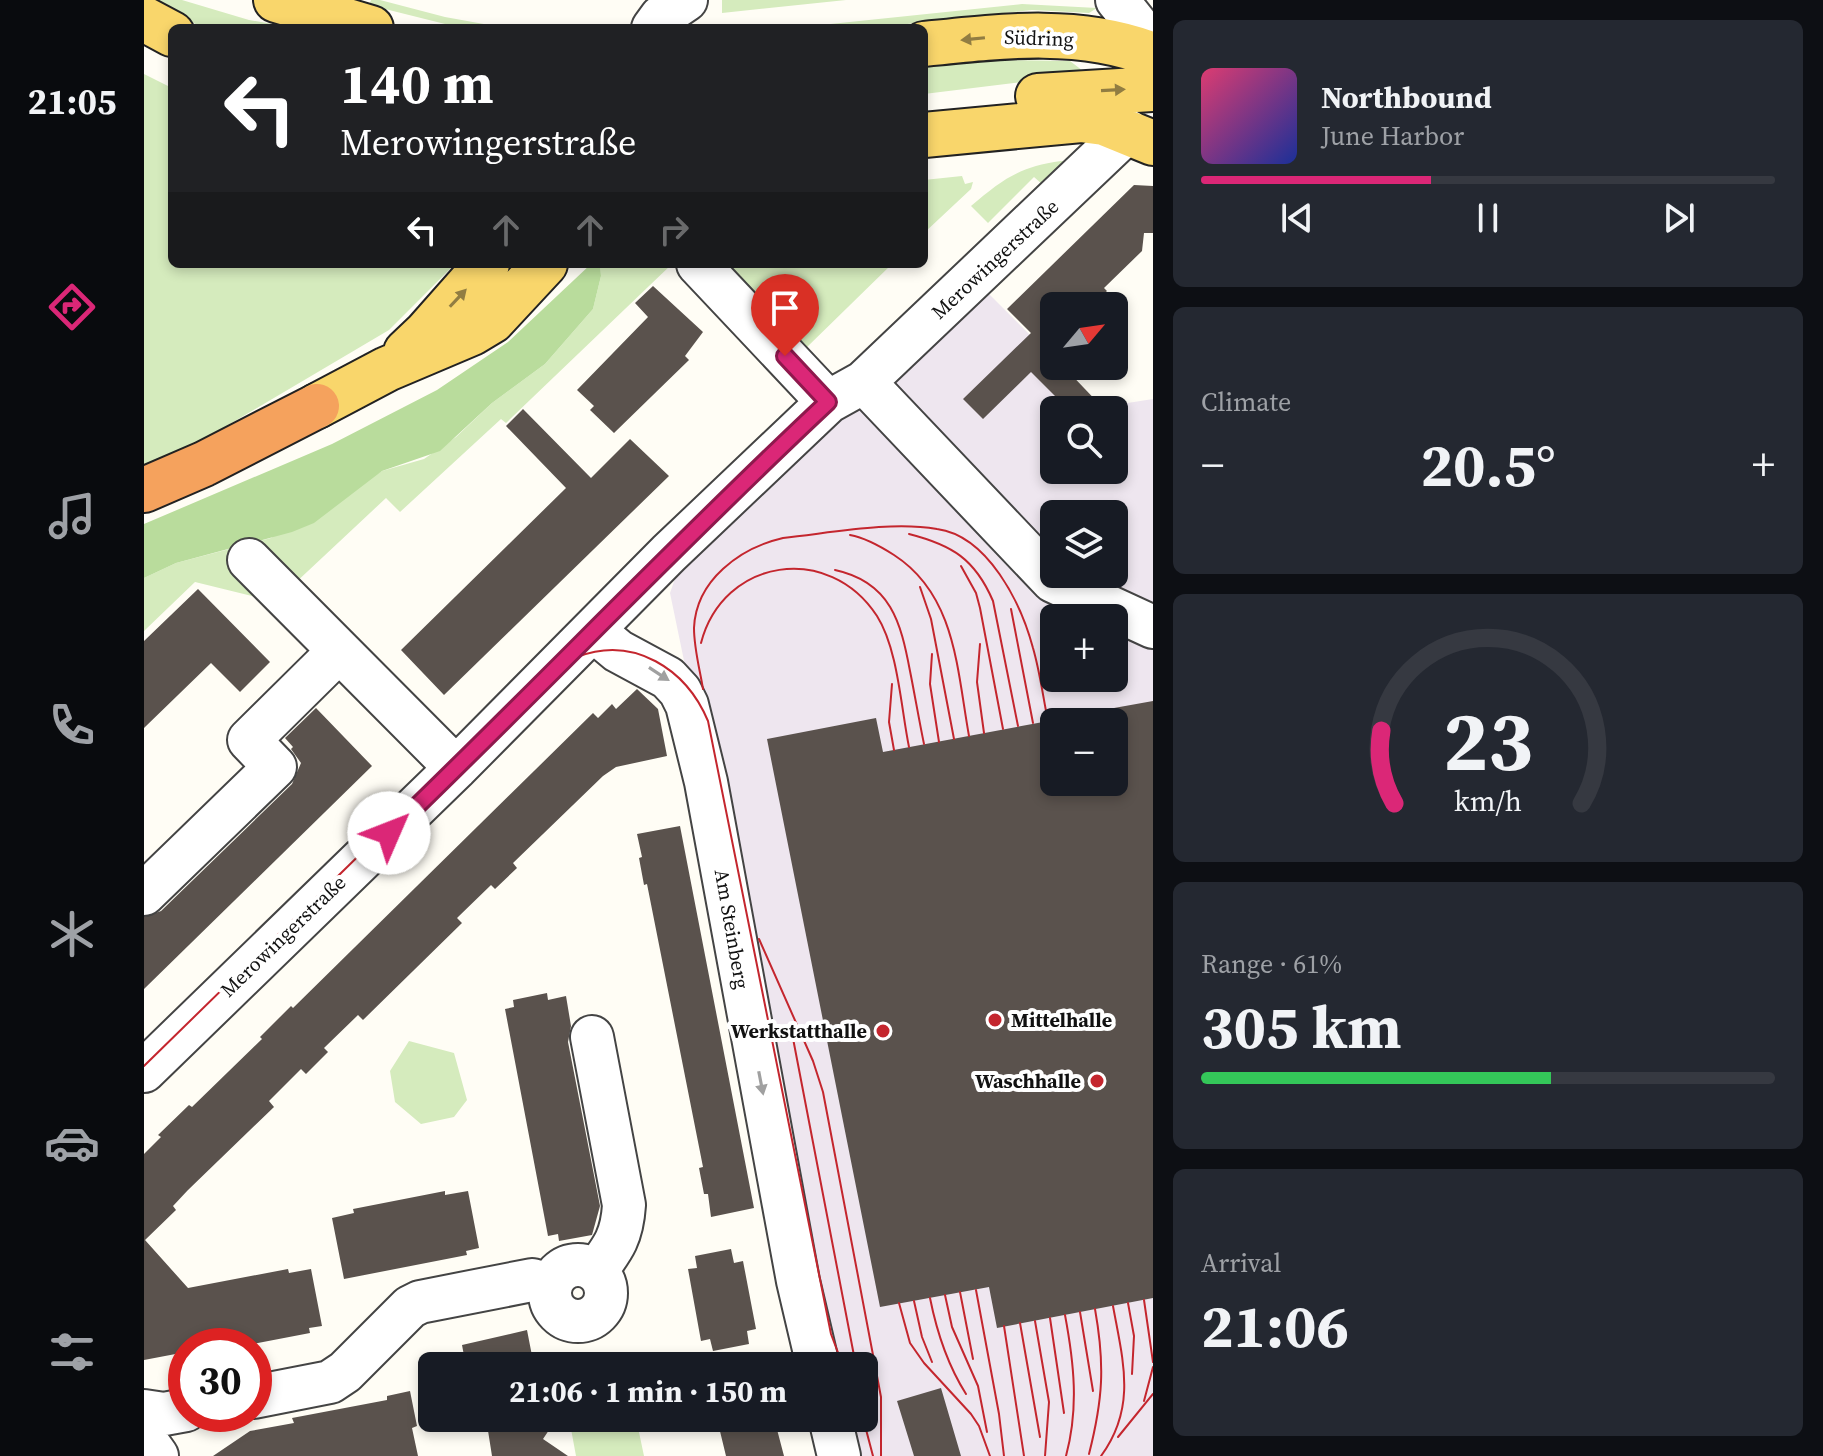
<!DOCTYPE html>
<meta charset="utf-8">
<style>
:root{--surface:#171b24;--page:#242831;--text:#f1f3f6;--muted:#9ea1a6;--line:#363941;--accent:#db2777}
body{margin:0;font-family:"Source Serif 4",serif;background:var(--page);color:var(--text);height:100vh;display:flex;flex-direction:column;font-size:30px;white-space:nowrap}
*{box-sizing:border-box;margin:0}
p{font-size:26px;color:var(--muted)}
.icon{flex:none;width:44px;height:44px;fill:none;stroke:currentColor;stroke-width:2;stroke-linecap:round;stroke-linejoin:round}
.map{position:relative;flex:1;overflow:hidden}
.details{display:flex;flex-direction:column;gap:20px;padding:20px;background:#0d0f14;width:670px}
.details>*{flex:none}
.hud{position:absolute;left:24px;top:24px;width:760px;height:244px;border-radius:12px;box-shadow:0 4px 12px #0003;background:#202124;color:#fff;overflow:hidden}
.needle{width:52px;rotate:61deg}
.tools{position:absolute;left:896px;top:292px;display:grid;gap:16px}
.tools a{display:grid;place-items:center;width:88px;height:88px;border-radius:12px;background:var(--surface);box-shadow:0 4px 12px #0003;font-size:40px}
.speed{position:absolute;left:24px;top:1328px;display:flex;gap:16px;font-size:40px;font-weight:700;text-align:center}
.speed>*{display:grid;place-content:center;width:104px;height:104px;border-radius:50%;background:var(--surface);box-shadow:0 4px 12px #0003;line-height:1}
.speed .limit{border:12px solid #d22;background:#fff;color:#111}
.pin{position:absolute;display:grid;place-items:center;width:68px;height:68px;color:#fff;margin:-82px -34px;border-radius:50% 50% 50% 0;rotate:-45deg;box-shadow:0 0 8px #0007}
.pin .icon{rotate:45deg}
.me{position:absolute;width:88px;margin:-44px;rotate:46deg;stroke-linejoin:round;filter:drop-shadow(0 0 6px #0008)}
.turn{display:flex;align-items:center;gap:28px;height:168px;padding:0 40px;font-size:36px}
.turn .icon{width:104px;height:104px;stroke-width:2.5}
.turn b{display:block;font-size:56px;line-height:68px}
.lanes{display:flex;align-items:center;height:76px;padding:0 40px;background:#0003;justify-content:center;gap:40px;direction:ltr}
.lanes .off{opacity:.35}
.big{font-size:60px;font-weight:700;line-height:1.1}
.details .card{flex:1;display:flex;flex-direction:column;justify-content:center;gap:12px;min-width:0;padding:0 28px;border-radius:12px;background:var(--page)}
.details .dial{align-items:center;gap:0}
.dial svg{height:208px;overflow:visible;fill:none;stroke:var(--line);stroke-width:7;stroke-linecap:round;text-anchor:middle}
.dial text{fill:var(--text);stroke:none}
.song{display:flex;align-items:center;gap:24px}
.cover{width:96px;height:96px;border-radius:12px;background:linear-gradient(135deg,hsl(340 70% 55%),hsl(230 70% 35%))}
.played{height:8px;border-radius:4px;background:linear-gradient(90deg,var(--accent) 40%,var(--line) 40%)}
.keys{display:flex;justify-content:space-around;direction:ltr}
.heat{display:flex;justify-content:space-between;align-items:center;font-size:44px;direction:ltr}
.charge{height:12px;border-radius:6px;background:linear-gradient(90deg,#34c759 61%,var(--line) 0)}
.trip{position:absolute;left:274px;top:1352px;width:460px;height:80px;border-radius:12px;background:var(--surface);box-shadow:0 4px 12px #0003;font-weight:700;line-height:80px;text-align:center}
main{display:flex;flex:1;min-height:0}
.dock{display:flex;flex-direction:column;width:144px;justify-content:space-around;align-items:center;background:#090b0e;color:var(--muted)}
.dock .icon{width:56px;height:56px}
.dock .current{color:var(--accent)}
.dock b{font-size:36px;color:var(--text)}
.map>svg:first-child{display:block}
.industrial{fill:#eee6ef;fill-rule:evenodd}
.green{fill:#d5ebbd}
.forest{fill:#b9dc9c}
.building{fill:#5a524d}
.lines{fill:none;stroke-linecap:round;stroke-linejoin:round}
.minor-casing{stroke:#444;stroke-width:46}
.major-casing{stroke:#222;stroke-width:48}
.highway-casing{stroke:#222;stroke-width:48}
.minor{stroke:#fff;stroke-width:42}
.major{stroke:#f9d66b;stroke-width:44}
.highway{stroke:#f5a25d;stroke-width:44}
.tram{stroke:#c4262e;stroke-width:2}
.oneway{fill:#917d42}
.oneway2{fill:#a0a0a0}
.route-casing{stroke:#8e194d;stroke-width:20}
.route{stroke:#db2777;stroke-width:14}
.poi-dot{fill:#c4262e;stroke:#fff;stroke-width:3}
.labels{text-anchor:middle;stroke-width:8;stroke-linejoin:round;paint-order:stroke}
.street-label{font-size:20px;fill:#111;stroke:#fff}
.poi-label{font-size:20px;font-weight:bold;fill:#111;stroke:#fff;text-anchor:end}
</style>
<main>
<nav class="dock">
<b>21:05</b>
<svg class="icon current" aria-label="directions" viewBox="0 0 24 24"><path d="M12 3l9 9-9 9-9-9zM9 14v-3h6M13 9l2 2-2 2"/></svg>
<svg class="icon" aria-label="music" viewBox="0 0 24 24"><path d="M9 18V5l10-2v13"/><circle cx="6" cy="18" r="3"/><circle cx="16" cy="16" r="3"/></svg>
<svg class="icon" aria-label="phone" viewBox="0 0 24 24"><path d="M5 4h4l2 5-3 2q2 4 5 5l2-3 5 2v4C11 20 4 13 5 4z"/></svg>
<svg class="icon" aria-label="climate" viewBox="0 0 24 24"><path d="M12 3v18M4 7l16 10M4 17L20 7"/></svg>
<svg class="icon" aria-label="car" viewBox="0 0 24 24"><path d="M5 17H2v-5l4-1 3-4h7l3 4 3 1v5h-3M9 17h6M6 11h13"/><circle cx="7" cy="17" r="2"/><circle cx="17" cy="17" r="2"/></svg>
<svg class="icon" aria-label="filters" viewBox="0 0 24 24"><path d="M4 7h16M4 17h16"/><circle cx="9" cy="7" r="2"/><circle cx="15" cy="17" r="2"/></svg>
</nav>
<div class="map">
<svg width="1009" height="1456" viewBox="0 0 1009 1456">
<rect width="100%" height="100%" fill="#fffdf5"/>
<path class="industrial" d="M838,287L910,359V366H917L958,407L1009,399V1456H705L697,1418H720V1366H686L526,593L533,573ZM910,410H970V470H910ZM910,514H970V574H910ZM910,618H970V678H910ZM910,722H970V782H910Z"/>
<path class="green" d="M7,0H38L105,20L151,28H59Z
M227,0H236L301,17L362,28H317L225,5Z
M578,0H702L578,13Z
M878,4L953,8L945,13L888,10L728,28H648Z
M846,60L926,61L943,74L780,94V65Z
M0,74L28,88V264H311L245,330L35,454L0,469Z
M917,161L937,163L907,192L890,177L844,223L827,206C859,179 875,167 917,161Z
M818,176L821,184L829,182L827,189L780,233V180Z
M456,264H528L362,423L357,419L256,512L242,498L148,586L116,598L51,582L0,631V578L32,563L127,538L238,471L280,459L312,437L348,403L401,364L449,309L457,276Z
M580,264H748L660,350Z
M265,1041L310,1053L323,1100L310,1117L277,1124L251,1102L246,1071Z
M425,1418H492L500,1456H432Z"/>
<path class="forest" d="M447,264H456L457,276L449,309L401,364L348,403L296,451L238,471L170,523L148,532L32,563L0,578V524L188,444L293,390L364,342Z"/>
<path class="building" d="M990,185L1009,186V233H1000L998,251L960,288L963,291L947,306H910V366H919L961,410H925L887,372L839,419L819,399L887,333L863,309Z
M509,286L559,332L541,356L545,360L470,433L446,410L450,406L433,390L504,317L491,303Z
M379,409L447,478L486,439L525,476L300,695L257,650L422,488L362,426Z
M54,589L126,662L96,692L67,663L0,728V641Z
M493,689L514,709L523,756L472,767L459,776L369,863L373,868L351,889L347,885L313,918L318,923L219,1020L214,1015L180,1048L184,1052L162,1074L157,1069L125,1101L130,1107L44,1190L29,1206L32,1210L1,1240L44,1288L144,1269L145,1273L167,1269L178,1326L165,1328L166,1333L98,1346H42V1352L0,1360V1154L17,1137L14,1135L45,1105L48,1107L118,1039L116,1037L147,1006L149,1008L449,713L454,718L468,704L472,709Z
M1009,701V1298L853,1328L845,1287L736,1307L623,739L732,718L739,752L910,720V782H970V708Z
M172,708L228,766L0,989V917L17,911L148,784L157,763L147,749L149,747L141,738Z
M536,826L610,1208L567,1217L564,1194H560L555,1168L559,1167L503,884L500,885L495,858L498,857L493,834Z
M403,993L404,1000L422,996L427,1026L424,1042L456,1206L448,1235L415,1241L414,1234L404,1236L361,1009L370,1007L369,1000Z
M301,1191V1195L324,1191L335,1248L322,1251L323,1255L200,1279L188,1218L210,1213L209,1209Z
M587,1249L590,1263L599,1261L612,1329L603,1331L605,1344L569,1351L566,1339L557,1341L544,1269L553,1268L551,1256Z
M383,1330L390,1366H322L318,1345Z
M797,1388L817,1456H770L753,1401Z
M266,1391L273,1426L268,1428L274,1456H69L106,1431L150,1423L148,1418L243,1400V1396Z
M342,1418H413L399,1439L424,1456H348Z
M593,1418H630L640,1456H582L574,1423Z"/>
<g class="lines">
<defs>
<path id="minor" d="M973,0L1009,45
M509,28L517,17L542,0
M554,264L684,402
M720,382L909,581L1009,627
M105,560L312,768
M450,631L474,651L524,678L536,691L543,705L562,782L654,1281L674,1366
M0,894L131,767L105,740L194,652
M448,1037L480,1205C478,1236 470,1247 452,1271
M0,1071L312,768L525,553L684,402L720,382L984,131
M406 1293a28 28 0 1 1 56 0a28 28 0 1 1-56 0Z
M110,1397L186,1382L201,1372L266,1307L276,1302L388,1280L406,1285
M0,1411L20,1414L42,1410
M686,1418L695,1456
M0,1426L3,1442L13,1456"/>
<path id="major" d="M132,0L227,28
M0,19L28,34
M780,44C855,36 937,26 1009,55
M894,96L1009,89
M780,135L937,120L960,123L1009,143
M262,352L282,333L343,264
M173,406L243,369L328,333L348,321L401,264"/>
<path id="highway" d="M0,490L60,464L173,406"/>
</defs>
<use href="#minor" class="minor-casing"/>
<use href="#major" class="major-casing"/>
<use href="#highway" class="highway-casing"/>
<use href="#minor" class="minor"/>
<use href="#major" class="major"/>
<use href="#highway" class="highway"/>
<path class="tram" d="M765,534C808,545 831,559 849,601L874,726
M706,535C722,538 736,546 750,555C812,595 813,670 825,736
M817,566L832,593L836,608L859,729
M691,570C747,582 757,623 766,671C771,696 775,720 780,744
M776,587L787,619L810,739
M867,609L889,723
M557,643C579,558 685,542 733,616C754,649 757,708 765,747
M836,644L833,682L840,733
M788,654L786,684L795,742
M748,684L745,722L750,750
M559,689C556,670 550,649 550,628C552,580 596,548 639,538C687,533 746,521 793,529C844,536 877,603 889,648C896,672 899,697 904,721
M615,939L669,1061L679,1092L737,1397V1456
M647,1028L712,1366
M0,1066L390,684C404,673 417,663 433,657C490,635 542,669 564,721L687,1334L699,1366
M832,1290L855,1414L860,1456
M816,1292L829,1359
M801,1295L808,1327L834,1386L843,1432
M786,1298C793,1333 803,1364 822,1394
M1000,1300L1009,1362
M770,1301L778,1337L788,1362
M755,1303L766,1343L780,1363L827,1414L835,1426L846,1456
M984,1303L990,1336L988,1374
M936,1312L949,1391
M921,1315C930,1363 935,1408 922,1456
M906,1318L920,1413
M891,1321L905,1402L901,1456
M876,1323L896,1437
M860,1326L880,1456
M1000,1401L1009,1367
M719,1418L729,1456
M974,1437L1009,1394
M945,1454C959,1399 961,1365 951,1309
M957,1456C993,1407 979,1361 969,1306"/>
</g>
<defs><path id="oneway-solid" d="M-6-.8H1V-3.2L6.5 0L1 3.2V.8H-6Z" transform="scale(2)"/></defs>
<g class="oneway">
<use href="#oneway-solid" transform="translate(829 39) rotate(174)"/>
<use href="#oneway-solid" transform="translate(969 90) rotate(-3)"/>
<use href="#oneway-solid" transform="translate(314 298) rotate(-47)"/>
</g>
<g class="oneway2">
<use href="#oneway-solid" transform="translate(515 674) rotate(33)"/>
<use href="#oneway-solid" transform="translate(617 1083) rotate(79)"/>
</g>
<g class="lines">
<defs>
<path id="route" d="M245,833C393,691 534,542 684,402L641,356"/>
</defs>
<use href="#route" class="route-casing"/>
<use href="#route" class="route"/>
</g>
<g class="poi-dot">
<circle cx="851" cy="1020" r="8"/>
<circle cx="739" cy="1031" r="8"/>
<circle cx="953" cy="1081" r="8"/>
</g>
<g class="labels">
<g class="street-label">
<text transform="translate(895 38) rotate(2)" y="7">Südring</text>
<text transform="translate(851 259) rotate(-43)" y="7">Merowingerstraße</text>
<text transform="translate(588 929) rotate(80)" y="7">Am Steinberg</text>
<text transform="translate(139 936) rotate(-44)" y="7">Merowingerstraße</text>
</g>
<g class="poi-label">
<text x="867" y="1027" text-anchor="start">Mittelhalle</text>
<text x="723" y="1038">Werkstatthalle</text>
<text x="937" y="1088">Waschhalle</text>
</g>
</g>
</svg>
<div class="tools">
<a><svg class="needle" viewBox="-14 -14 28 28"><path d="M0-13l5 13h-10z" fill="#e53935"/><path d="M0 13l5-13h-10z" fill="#9ea1a6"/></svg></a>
<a><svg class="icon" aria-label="search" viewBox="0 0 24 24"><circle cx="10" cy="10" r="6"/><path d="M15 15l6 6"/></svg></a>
<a><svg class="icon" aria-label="layers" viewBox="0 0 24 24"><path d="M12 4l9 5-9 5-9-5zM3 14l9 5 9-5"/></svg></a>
<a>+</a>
<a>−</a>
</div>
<div class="speed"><div class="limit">30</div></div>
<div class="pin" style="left:641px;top:356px;background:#d93025"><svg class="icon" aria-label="arrive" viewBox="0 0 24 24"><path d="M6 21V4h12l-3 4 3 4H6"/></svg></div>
<svg class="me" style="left:245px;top:833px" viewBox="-20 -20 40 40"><circle r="19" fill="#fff"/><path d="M0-13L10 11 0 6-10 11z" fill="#db2777"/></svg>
<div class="trip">21:06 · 1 min · 150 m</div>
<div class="hud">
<div class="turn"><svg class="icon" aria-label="left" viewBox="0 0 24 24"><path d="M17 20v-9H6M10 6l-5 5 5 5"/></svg><div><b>140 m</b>Merowingerstraße</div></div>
<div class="lanes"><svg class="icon" aria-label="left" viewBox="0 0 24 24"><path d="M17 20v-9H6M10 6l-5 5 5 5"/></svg><svg class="icon off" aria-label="ahead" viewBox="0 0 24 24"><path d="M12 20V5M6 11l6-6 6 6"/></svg><svg class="icon off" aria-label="ahead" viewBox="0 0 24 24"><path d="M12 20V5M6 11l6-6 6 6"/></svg><svg class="icon off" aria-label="right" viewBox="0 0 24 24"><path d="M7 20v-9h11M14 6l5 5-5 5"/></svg></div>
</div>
</div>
<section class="details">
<div class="card">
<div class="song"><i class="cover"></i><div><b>Northbound</b><p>June Harbor</p></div></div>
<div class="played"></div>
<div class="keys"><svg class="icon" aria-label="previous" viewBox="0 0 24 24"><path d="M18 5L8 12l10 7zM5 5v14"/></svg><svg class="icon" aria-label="pause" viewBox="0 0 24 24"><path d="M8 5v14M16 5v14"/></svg><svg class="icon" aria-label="next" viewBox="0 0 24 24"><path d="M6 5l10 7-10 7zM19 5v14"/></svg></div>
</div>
<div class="card"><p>Climate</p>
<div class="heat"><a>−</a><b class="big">20.5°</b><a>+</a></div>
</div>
<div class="card dial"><svg viewBox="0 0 100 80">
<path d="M14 69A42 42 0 1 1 86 69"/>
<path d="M14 69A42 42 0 0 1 9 41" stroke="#db2777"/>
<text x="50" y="56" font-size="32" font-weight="700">23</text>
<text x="50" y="72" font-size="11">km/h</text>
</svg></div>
<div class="card"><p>Range · 61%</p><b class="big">305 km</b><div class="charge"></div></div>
<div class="card"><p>Arrival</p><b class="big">21:06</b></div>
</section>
</main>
